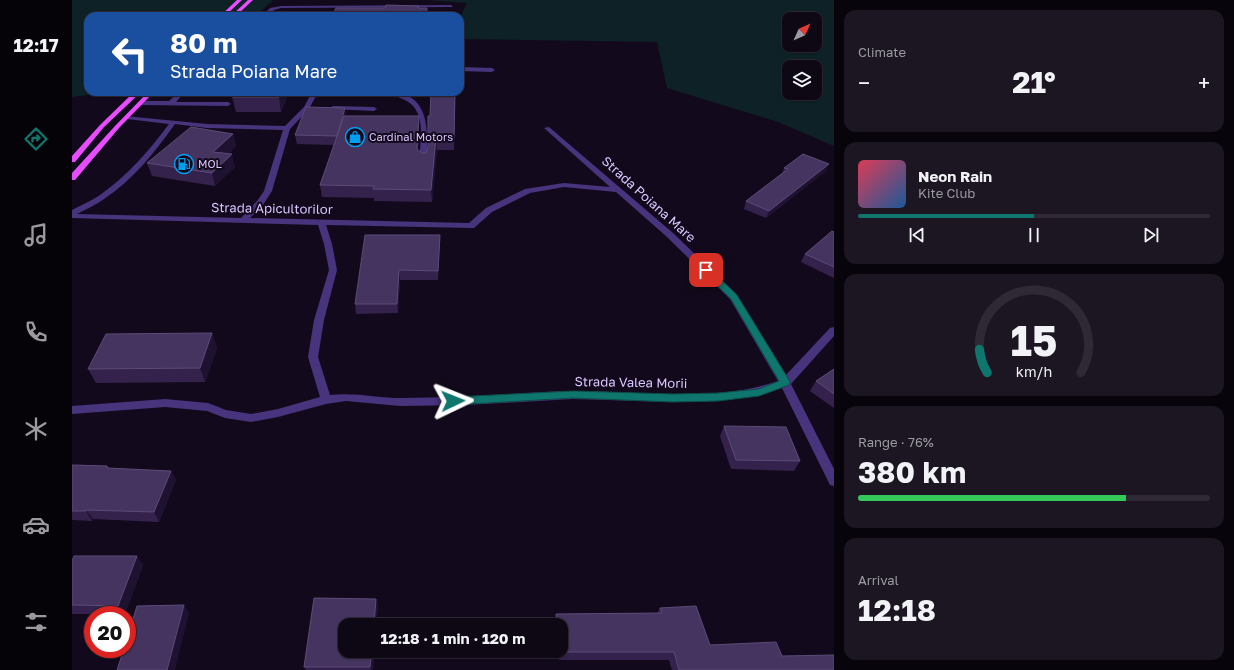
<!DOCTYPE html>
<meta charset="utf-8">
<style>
:root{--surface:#0e0815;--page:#1c1622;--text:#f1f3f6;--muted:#9b9aa0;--line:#2e2934;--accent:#0f766e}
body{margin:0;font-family:"Golos Text",sans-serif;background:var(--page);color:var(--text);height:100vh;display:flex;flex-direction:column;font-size:15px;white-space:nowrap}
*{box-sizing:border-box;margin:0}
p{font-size:13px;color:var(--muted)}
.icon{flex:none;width:22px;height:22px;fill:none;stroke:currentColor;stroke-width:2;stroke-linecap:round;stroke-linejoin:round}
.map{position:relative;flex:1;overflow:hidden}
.details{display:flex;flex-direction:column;gap:10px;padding:10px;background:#08040c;width:400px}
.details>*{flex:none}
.hud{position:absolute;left:12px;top:12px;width:380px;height:84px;border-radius:12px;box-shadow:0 1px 3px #0004,0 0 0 1px var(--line);background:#1a4fa0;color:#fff;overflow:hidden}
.needle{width:26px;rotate:45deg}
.fabs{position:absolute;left:710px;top:12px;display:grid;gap:8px}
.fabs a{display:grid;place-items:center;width:40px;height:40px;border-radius:8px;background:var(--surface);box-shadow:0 1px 3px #0004,0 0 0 1px var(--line);font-size:20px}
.speed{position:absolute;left:12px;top:606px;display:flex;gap:8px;font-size:20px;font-weight:700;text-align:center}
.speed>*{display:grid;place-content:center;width:52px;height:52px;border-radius:50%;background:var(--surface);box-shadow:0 1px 3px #0004,0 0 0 1px var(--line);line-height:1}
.speed .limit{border:6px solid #d22;background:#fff;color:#111}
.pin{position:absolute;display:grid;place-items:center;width:34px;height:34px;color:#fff;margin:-17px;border-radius:8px;box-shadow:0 2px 6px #0006}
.me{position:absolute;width:44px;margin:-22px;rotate:88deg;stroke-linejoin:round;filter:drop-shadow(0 0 3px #0008)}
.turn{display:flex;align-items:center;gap:14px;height:84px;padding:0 20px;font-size:18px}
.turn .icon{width:52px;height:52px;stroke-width:2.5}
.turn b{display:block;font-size:28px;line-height:34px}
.big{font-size:30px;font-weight:700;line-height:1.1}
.details .widget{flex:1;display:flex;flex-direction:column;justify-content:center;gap:6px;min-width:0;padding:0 14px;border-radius:12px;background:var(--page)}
.details .dial{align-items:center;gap:0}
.dial svg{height:104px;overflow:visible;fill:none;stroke:var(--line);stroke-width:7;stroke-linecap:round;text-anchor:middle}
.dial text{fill:var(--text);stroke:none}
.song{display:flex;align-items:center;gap:12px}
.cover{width:48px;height:48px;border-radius:6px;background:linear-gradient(135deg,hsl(350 70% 55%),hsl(210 70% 35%))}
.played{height:4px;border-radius:2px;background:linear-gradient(90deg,var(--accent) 50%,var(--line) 50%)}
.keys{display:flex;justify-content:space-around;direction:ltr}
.heat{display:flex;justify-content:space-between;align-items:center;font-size:22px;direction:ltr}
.charge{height:6px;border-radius:3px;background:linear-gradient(90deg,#34c759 76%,var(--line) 0)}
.trip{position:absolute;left:266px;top:618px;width:230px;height:40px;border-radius:12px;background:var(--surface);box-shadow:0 1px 3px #0004,0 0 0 1px var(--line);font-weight:700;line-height:40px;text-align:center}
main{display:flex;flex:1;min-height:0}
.dock{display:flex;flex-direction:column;width:72px;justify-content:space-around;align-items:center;background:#060308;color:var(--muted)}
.dock .icon{width:28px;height:28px}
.dock .active{color:var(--accent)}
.dock b{font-size:18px;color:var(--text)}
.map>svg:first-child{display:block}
.green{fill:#0d2126;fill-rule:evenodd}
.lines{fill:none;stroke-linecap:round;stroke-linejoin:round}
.minor{fill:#48337d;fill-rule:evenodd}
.major{fill:#e74cff;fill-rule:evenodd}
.wall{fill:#34224c}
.shaded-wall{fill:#1f1130}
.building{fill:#45345f;stroke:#5d4a78}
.route{fill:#0f766e;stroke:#0a4d48}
.labels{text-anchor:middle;stroke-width:4;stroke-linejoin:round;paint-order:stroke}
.far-poi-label{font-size:11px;fill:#dac5ff;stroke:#120a1c;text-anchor:start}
.street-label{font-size:13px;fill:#dac5ff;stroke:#120a1c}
</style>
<main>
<nav class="dock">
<b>12:17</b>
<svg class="icon active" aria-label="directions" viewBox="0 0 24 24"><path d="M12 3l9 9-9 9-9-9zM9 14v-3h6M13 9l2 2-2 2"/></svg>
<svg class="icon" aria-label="music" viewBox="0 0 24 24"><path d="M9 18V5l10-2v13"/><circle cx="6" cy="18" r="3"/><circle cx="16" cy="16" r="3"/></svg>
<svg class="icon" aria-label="phone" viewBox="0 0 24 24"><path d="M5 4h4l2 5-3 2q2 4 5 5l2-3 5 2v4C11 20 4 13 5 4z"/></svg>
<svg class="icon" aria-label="climate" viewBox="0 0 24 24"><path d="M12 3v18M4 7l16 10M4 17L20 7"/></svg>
<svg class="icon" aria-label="car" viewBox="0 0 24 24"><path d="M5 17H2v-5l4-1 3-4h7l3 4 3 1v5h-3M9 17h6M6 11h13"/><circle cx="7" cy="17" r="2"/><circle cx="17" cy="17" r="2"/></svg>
<svg class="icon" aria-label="filters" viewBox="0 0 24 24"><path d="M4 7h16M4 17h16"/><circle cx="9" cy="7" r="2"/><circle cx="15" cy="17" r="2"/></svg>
</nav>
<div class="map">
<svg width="762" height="670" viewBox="0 0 762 670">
<rect width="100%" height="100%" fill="#120a1c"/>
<path class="green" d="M0,0H201L184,16H16V92H44L0,97Z
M354,0H762V146L706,122L595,88L585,42L388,39V18L395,3ZM717,19H743V45H717ZM717,67H743V93H717Z"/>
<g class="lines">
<path class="minor" d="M379,5L381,7L209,8L202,10L195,16H190L198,8L209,6Z
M388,67L420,68L423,70L420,72L388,71Z
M107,92H113L104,102H156L159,104L156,106L68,105L65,103L68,101H97Z
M240,92H246L237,109L218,129L200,191L191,205L178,218L397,223L414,208L453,189L492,183L538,187L472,128L477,127L601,233L665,295L714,375L758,328L762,327V336L719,384L762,469V486L758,485L710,388L687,396L646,401L601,402L501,399L394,405L328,406L274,401L254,404L206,417L179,422L153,418L135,411L93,407L0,414V406L93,399L136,403L154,410L179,414L206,409L248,397L236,357L242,320L257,270L252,244L246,225L0,218V210C9,205 19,201 28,195C55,176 77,151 97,124L55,119L53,118V116L135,124L213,126L232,107ZM103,124L135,128L211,130L192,191L185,201L169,218L5,214C14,209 24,205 32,199C61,180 83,152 103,124ZM492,187L544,192L595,237L658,299L706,381C642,403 569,391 502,391C481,391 460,393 439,394C403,396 366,398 330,398C306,398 282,392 258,395L246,357L252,320L265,270L260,244L254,225L399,228H402L420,212L458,193Z
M317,92C349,92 356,116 355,144C355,150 356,157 354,163H351L347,161C348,144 354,117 339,104C332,98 323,97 317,92Z
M261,106L302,107L305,109L302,111L259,109L258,108Z"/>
<path class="major" d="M165,0H170L153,16H148Z
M176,0H181L164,16H159Z
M62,92H69L32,127L3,162H0V156L28,125Z
M76,92H82L47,128L3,180H0V173L43,126Z"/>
</g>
<path class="wall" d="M217,92L209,112H164L160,97Z
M383,92L382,150H365L360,202L302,201V198L250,197L248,185L262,145L225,144L223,135L274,116H347V128L346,150L350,153H354L356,147L358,116Z
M161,134L164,146L156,154L163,167L143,186L80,176L75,163Z
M712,168L754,171L694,218L672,209L674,201L710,174Z
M762,232V278L729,262L733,254Z
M368,235L366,280H328L326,313L284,314L283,304Z
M140,333L145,348L133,382L24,383L16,369Z
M762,369V408L738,391L744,381Z
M652,426L728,461L722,471L659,469L648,436Z
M0,465L35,466L37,468L99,471L104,480L87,522L21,519L20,521L0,520Z
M0,561L71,565L53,614H0Z
M242,598L304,599L306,607L304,625H273V651H302L301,670H234L232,667Z
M588,608L638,645L710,656L762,670H600L597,660H487L486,651H489V625H482V622L484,614L585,613Z"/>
<path class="shaded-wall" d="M209,92H217L209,112L207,97Z
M273,108L274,116L265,136Z
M347,116V128L346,161L345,149Z
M161,134L164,146L145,164L141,152Z
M364,138L365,150L360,202L359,190Z
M160,154L163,167L143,186L140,173Z
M757,164L754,171L694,218L697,211Z
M368,235V245L366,280V271Z
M327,270L328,280L326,313L325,304Z
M140,333L145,348L133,382L128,368Z
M99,471L104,480L87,522L82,512Z
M14,510L21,519L20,521L14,511Z
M65,556L71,565L53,614L46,606Z
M304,599L306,607L304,625H302Z
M112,605L117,613L103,670H95Z
M300,651H302L301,670H299L298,667Z"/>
<path class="building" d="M314,5L347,6L346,8H355L354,16H260L264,8H313Z
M163,92H209L207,97H160Z
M359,92H383L382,139L364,138L359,190L301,189L302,186L248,185L272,116H347L345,149L350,153H354L356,147V116H358Z
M234,107L273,108L265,136L223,135Z
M119,127L161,134L141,152L160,154L140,173L75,163Z
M731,154L757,164L697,211L674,201L716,169L712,168Z
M760,231L762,232V267L733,254Z
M293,235H368L366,271L327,270L325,304H283Z
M140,333L128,368L16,369L34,334Z
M762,369V394L744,381Z
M652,426L714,427L728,461L664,460Z
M0,465L35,466V468L99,471L82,512L14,510V511H0Z
M2,556H65L46,606L0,605V561Z
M242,598L304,599L302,625H273V651H300L298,667H232Z
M112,605L95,670H45L52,649H55V639L65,606Z
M624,606L638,645L704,642L710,656L762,655V670H607L602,652H489V625H486L484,614L590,613L588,608Z"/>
<path class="route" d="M631,268H637L665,295L717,380L718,383L717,385L687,396L646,401L601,402L501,398L381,405L377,404L376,401L377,399L381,397L501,391L601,394L646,393L687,389L707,381L659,299L631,272Z"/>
<defs>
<symbol id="shop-ring" viewBox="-11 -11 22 22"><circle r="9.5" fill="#120a1c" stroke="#009ef0" stroke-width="1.5"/><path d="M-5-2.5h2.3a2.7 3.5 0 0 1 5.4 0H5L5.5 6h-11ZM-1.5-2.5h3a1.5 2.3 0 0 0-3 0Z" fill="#009ef0"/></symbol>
<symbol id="fuel-ring" viewBox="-11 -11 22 22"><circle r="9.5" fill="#120a1c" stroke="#009ef0" stroke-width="1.5"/><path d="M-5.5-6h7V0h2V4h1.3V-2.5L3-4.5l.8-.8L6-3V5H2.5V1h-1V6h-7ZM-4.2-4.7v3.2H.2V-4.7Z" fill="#009ef0"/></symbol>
</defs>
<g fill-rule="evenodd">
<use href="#shop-ring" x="272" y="126" width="22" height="22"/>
<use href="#fuel-ring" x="101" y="153" width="22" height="22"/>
</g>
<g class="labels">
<g class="far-poi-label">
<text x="297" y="141">Cardinal Motors</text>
<text x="126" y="168">MOL</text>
</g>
<g class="street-label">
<text transform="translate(577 199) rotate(42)" y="5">Strada Poiana Mare</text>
<text transform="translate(200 208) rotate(1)" y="5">Strada Apicultorilor</text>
<text transform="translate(559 382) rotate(1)" y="5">Strada Valea Morii</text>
</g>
</g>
</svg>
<div class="fabs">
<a><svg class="needle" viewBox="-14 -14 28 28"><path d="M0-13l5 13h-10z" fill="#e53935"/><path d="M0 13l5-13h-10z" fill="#9b9aa0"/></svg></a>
<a><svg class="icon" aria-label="layers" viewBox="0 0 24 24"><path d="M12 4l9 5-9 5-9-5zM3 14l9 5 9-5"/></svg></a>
</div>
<div class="speed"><div class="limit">20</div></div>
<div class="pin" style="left:634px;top:270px;background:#d93025"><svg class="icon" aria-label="arrive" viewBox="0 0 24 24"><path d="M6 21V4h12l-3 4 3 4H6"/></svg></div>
<svg class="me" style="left:381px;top:401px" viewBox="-20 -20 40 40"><path d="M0-17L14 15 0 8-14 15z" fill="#0f766e" stroke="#fff" stroke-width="4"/></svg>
<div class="trip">12:18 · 1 min · 120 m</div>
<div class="hud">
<div class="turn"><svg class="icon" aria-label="left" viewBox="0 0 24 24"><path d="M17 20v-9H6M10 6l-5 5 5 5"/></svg><div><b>80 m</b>Strada Poiana Mare</div></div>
</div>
</div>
<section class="details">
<div class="widget"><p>Climate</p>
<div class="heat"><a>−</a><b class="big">21°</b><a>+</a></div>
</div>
<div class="widget">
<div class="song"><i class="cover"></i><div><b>Neon Rain</b><p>Kite Club</p></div></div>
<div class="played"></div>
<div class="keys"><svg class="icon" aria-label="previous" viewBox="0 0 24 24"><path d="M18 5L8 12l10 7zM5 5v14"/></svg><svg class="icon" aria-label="pause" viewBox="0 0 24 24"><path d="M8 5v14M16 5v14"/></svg><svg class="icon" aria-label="next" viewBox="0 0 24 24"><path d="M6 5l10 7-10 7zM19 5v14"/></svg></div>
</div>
<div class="widget dial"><svg viewBox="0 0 100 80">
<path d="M14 69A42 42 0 1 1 86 69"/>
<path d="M14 69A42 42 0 0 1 8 51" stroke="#0f766e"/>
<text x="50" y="56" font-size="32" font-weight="700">15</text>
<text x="50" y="72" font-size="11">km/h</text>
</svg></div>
<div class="widget"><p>Range · 76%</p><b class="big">380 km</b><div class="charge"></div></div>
<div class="widget"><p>Arrival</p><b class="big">12:18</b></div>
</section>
</main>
